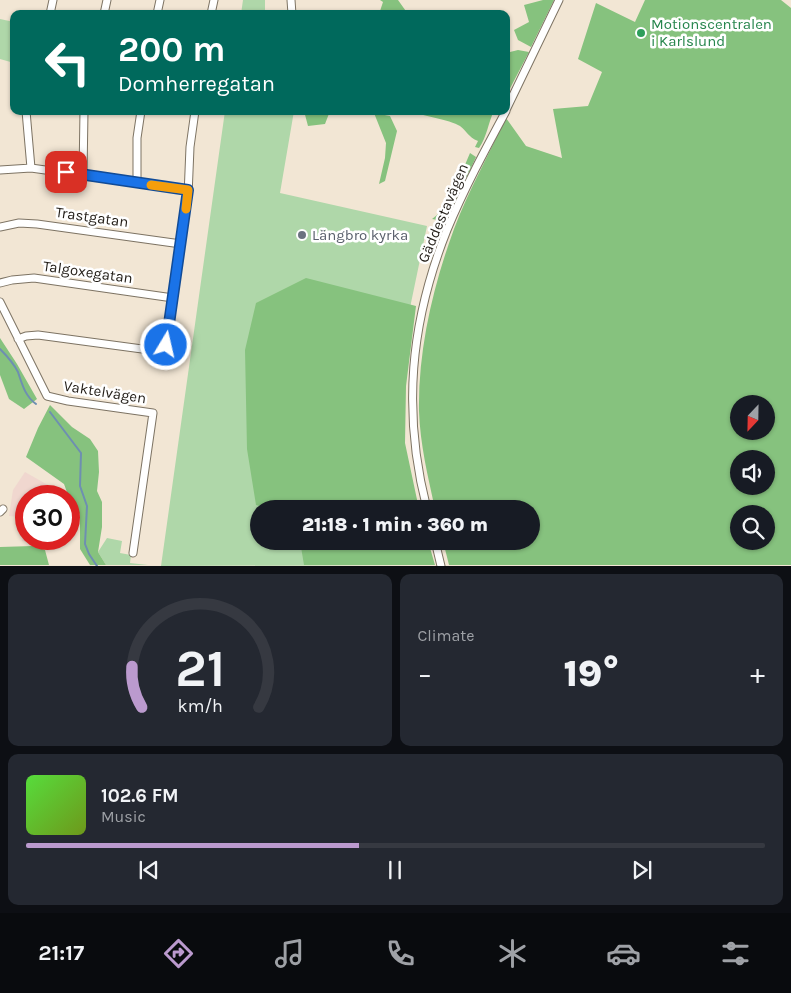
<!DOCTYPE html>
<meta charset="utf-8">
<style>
:root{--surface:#171b24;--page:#242831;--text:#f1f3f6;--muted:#9ea1a6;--line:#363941;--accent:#bb9ace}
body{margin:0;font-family:Karla,sans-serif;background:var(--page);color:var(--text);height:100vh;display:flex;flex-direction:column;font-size:19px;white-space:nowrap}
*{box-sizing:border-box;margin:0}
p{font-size:16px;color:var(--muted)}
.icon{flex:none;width:28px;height:28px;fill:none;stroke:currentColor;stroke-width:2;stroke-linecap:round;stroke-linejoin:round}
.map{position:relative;height:566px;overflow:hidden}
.details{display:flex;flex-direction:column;gap:8px;padding:8px;background:#0d0f14;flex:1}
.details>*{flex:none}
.banner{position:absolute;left:10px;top:10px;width:500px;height:105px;border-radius:10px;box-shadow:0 1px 4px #0004;background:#00695c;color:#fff;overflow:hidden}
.needle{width:32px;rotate:202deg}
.controls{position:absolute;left:730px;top:395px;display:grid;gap:10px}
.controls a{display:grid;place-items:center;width:45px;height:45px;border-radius:50%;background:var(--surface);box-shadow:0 1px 4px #0004;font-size:25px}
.speed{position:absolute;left:15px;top:485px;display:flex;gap:10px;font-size:25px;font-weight:700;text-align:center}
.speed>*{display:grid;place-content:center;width:65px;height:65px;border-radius:50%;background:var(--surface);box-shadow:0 1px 4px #0004;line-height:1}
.speed .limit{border:8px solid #d22;background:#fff;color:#111}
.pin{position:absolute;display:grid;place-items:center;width:42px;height:42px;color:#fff;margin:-21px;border-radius:10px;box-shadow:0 2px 8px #0006}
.me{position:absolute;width:55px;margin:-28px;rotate:9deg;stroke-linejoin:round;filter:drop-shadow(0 0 4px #0008)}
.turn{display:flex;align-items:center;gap:18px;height:105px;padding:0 25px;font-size:22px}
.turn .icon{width:65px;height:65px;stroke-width:2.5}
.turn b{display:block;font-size:35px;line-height:42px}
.big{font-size:38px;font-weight:800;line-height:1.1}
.details .widget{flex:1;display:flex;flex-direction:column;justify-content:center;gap:8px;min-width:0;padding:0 18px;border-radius:10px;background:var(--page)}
.details .dial{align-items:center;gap:0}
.dial svg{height:130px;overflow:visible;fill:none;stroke:var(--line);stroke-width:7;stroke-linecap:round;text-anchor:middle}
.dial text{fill:var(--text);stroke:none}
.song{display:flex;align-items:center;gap:15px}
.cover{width:60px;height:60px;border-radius:8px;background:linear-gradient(135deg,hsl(110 70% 55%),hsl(80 70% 35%))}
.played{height:5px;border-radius:2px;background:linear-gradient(90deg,var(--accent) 45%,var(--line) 45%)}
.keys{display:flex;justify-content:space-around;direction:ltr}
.heat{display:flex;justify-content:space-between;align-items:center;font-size:28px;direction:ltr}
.details .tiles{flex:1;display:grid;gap:8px;grid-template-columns:1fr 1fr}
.widget:last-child{grid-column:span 2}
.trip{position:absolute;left:250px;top:500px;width:290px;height:50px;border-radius:25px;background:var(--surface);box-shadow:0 1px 4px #0004;font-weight:800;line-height:50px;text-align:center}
.dock{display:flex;height:80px;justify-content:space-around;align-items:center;background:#090b0e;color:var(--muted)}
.dock .icon{width:35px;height:35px}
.dock .current{color:var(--accent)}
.dock b{font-size:22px;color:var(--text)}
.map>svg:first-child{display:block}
.education{fill:#f0d7cf}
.green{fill:#afd7a9}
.forest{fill:#86c27e;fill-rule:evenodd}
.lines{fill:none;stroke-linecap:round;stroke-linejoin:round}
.stream{stroke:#6e8fb1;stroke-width:2}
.minor-casing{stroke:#7d7363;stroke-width:9}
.minor{stroke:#fff;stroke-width:7}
.route-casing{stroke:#114b97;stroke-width:12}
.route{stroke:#1a73e8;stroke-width:9}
.slow{stroke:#f59e0b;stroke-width:9}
.leisure-dot{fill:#2e9e5b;stroke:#fff;stroke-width:2}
.worship-dot{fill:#6b7280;stroke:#fff;stroke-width:2}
.labels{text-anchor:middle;stroke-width:5;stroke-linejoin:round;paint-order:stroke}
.leisure-label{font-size:15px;fill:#27864d;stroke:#fff;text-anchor:start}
.street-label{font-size:15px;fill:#221d17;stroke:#fff}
.worship-label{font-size:15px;fill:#5b616d;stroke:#fff;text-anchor:start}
</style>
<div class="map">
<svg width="791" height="566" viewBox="0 0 791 566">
<rect width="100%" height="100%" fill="#f2e6d4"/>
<path class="education" d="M25,472L62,493V496H26V539H45L41,544L22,541L25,527L19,526L20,517L9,516L13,490Z"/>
<path class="green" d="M243,0H265V14H241Z
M0,19L14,22V63L0,59Z
M225,111H294L280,193L427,226L369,505L376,509H259V541H407L413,565L161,566Z
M107,538L122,541L120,553L131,555L130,563L148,565H106L98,552Z"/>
<path class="forest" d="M380,0H398L408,14H379L383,2Z
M543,0H554L531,47L518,40L514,30L529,22L524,5Z
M645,0H781L791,8V565H449L443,541H531V509H435C428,477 420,444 419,411C418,350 433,286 454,229C468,192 489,154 506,118L526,146L562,158L553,109L588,106L602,72L578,59L596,3L635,22ZM739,404H766V431H739ZM739,459H766V486H739ZM739,514H766V541H739Z
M518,50L529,52L506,96V53Z
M304,111H330L325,124L308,126Z
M405,111H494C488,123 487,137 479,148L475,147L478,141C468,137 467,131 460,126C451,120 417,114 405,111Z
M374,113L390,116L397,131L385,181L379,184L385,158L386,143Z
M470,153L476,157L448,218L443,221L432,219L447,207Z
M306,278L416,306L406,386L405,443L419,509H270L256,505L247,449L245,350L256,303Z
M0,338L17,364L37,399L24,409L9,399L0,375Z
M50,405L72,427L90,439L98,451L99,472L97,491L102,502V527L98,552L106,565H90L80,549V514L72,506L64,484L26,457L38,428Z
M300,541H428L435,565H304Z
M33,546L45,550L49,565H0V547Z"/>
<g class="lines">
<path class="stream" d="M0,349C7,356 14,364 18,372C22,384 25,396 36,404
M50,412L81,453L80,486L87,506L85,544L89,554L97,566"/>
<defs>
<path id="minor" d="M291,0L292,14
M50,14L53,0
M104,14L107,0
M157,14L160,0
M211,14L214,0
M506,110L559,0
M26,111L31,168
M0,170L31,168L188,190
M83,175L84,111
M137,183V138L141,111
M0,227L19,223L37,224L181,244
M0,283L12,280L34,278L173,298
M0,302L47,396L68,401L153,413L133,553
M18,339L26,336L38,335L157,351H162L165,348L188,196L190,147L195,111
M427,509C402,412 410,323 447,230C464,189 485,150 506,111
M0,512L3,509
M435,541L441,566"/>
</defs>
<use href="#minor" class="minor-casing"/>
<use href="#minor" class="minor"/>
</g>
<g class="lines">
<defs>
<path id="route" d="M66,172L188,190L166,345"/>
</defs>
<use href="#route" class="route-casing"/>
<use href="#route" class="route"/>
<path class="slow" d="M151,185L188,190L186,209"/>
</g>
<circle class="leisure-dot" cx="641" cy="33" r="5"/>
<circle class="worship-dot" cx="302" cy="235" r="5"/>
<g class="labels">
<g class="leisure-label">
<text x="651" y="29">Motionscentralen<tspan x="651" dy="17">i Karlslund</tspan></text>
</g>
<g class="street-label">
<text transform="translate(443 213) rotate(-67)" y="5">Gäddestavägen</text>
<text transform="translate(92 217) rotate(8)" y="5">Trastgatan</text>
<text transform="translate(88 272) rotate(8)" y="5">Talgoxegatan</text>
<text transform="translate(105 392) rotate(9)" y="5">Vaktelvägen</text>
</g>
<g class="worship-label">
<text x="312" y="240">Längbro kyrka</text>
</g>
</g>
</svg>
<div class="controls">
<a><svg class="needle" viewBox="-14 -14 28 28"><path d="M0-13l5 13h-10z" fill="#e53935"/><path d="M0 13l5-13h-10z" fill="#9ea1a6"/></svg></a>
<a><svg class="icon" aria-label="sound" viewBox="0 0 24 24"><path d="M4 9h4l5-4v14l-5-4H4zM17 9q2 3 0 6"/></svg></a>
<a><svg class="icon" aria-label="search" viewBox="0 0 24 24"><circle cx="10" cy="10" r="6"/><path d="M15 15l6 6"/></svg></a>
</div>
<div class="speed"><div class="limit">30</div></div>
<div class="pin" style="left:66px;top:172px;background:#d93025"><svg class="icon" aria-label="arrive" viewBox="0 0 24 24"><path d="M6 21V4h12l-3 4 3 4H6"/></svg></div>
<svg class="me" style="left:166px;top:345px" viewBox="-20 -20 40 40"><circle r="17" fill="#1a73e8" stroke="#fff" stroke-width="3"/><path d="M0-11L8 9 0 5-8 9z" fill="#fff"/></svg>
<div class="trip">21:18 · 1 min · 360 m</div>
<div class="banner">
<div class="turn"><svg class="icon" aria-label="left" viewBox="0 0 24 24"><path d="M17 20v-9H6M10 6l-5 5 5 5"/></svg><div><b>200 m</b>Domherregatan</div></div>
</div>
</div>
<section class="details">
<div class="tiles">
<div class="widget dial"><svg viewBox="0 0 100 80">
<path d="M14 69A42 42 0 1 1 86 69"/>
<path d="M14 69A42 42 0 0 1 8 44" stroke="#bb9ace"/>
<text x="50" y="56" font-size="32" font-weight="700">21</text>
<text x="50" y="72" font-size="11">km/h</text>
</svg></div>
<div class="widget"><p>Climate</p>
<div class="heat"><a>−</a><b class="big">19°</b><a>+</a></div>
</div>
<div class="widget">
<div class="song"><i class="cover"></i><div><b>102.6 FM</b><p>Music</p></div></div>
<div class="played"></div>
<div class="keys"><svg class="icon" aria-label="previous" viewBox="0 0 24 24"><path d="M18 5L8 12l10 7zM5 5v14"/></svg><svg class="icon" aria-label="pause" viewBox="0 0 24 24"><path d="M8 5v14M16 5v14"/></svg><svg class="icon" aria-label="next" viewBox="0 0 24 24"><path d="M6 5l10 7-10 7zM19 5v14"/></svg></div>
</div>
</div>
</section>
<nav class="dock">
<b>21:17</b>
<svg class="icon current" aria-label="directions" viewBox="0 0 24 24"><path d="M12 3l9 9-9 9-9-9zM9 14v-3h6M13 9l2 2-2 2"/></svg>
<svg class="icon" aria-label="music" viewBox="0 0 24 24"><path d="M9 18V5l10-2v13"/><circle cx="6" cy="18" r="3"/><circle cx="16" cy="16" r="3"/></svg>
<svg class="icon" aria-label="phone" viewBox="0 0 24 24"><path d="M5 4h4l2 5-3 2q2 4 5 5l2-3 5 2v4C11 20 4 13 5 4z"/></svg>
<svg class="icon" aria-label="climate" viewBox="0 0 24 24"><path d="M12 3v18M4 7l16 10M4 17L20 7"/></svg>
<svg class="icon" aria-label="car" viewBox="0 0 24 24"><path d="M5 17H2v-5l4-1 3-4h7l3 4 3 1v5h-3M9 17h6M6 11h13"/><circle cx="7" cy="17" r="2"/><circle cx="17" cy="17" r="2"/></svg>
<svg class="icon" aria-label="filters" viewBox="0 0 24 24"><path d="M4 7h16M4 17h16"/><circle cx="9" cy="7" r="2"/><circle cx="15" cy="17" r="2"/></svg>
</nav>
